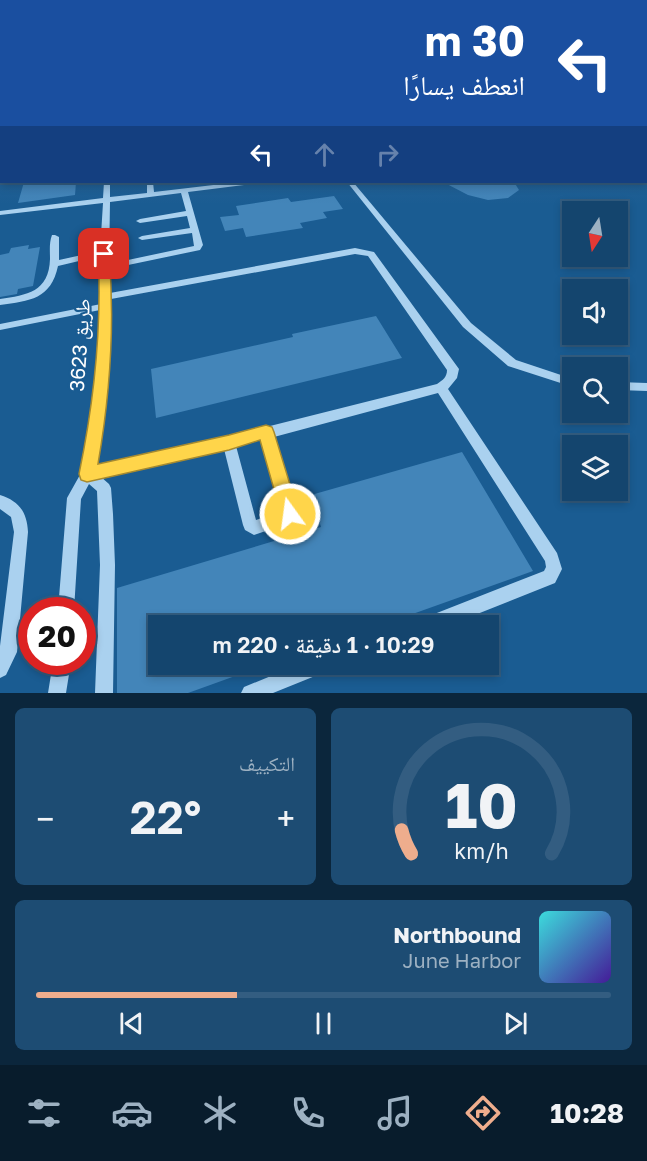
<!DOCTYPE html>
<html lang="ar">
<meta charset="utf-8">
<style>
:root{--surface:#14456e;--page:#1d4c73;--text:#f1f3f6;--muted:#9db1c2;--line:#335d81;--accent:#eead8d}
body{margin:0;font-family:"Golos Text","Noto Naskh Arabic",sans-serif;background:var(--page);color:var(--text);direction:rtl;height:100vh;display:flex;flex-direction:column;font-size:22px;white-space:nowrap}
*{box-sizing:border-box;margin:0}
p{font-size:20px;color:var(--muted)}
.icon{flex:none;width:33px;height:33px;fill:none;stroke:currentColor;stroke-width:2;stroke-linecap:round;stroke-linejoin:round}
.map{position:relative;height:693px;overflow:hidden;direction:ltr}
.side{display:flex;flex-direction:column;gap:15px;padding:15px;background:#0b263c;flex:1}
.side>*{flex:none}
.banner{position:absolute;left:0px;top:0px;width:648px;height:183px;box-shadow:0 3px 9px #0003,0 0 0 2px var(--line);direction:rtl;background:#1a4fa0;color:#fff;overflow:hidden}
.needle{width:39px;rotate:192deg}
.fabs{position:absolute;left:562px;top:201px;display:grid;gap:12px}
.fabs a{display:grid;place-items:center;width:66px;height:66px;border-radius:0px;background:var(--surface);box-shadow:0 3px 9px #0003,0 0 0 2px var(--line);font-size:30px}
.speed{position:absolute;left:18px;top:597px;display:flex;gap:12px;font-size:30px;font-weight:700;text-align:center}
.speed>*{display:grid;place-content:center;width:78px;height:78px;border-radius:50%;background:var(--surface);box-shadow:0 3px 9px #0003,0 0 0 2px var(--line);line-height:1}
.speed .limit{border:9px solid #d22;background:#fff;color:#111}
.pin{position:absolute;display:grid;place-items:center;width:51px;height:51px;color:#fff;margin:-26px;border-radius:12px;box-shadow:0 3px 9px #0006}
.me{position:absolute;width:66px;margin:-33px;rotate:346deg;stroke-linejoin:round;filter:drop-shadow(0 0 4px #0008)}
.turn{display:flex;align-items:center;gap:21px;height:126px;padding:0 24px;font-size:27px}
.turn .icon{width:78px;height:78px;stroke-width:2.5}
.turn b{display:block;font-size:42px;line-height:51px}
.lanes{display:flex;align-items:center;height:57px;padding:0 24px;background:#0003;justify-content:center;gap:30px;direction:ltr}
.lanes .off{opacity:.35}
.big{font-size:45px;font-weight:600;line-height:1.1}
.side .tile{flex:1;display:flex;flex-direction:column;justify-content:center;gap:9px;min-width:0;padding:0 21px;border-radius:9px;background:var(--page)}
.side .dial{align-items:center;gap:0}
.dial svg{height:156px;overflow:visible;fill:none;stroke:var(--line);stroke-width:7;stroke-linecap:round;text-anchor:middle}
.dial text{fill:var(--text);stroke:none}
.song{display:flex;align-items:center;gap:18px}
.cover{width:72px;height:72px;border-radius:9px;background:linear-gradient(135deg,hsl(180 70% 55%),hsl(260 70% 35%))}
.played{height:6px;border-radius:3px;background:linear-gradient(90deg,var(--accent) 35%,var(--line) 35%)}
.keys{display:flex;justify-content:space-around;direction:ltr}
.heat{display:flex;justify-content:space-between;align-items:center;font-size:33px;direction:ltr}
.side .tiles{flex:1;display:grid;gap:15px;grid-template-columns:1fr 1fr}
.tile:last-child{grid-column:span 2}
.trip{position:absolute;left:148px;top:615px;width:351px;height:60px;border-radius:0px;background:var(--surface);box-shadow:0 3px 9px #0003,0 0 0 2px var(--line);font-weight:600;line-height:60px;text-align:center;direction:rtl}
.dock{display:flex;height:96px;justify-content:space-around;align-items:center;background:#081c2c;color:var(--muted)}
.dock .icon{width:42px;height:42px}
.dock .active{color:var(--accent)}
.dock b{font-size:27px;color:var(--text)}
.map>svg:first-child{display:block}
.building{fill:#4385b9}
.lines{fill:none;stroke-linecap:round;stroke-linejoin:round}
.path{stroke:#aad1ef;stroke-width:4.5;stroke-dasharray:4.5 7;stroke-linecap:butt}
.minor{fill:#aad1ef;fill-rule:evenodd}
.route{fill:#ffd54a;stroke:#a68a30;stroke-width:1.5}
.labels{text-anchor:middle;stroke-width:4.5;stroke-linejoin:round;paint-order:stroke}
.street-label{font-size:20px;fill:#fff;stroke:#1a5c92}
</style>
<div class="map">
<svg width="647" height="693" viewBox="0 0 647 693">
<rect width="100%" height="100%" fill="#1a5c92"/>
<path class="building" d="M24,182H76L75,195L18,203Z
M443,182H514L519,190L508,198L488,200L468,195Z
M334,196L343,209L323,212L327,218L300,223L303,228L246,237L243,228L225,231L220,217L239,215L236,206L288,198L291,202Z
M29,245L28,249L40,247L33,286L18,289L17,294L0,297V255L9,253L11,248Z
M376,316L402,358L156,418L151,369L293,337L292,334Z
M462,452L533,571L379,626H159V664H263V666L188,693H117V588L321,527L311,495Z"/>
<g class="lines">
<path class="path" d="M82,629L90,627"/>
<path class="minor" d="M647,124V128L646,129V124Z
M0,135H2V139H0Z
M0,167H2V171H0Z
M104,182H110V197L147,193V182H153L154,192L239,182H255L252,184L188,192L203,245L200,250L109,269L110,293L355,248L374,252L459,369L457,378L448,389L557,553L562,569L555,583L447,626H417L419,620L544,571L546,567L545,561L438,393L274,437L297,511L292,522L254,535L245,530L243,525L224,449L101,477L109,484L111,488L113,514L115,565L113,693H95L100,565L97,491L89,484L81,499L74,610H58L67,498L81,473L92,419L100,310L0,330V324L101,304L100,256L58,266C51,299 30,301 0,305V299C27,295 49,292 50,259C50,251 49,243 52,235H55L59,237V260L100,251L103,203L0,215V211L103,198ZM181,193L186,211L140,219L136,221L140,223L187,216L190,228L142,236L138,238L142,240L192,233L194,246L109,264L110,202ZM355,254L368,256L447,370C447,377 443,380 437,384L266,427L229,438L95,466L104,419L111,299ZM262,440L283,511L256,520L236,446Z
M347,182H353L471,323L516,360L573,379V387L508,366L463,327Z
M618,382L647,383V391L618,390Z
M0,495C19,501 27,512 28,532L17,652L6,675L0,678V646L14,532L11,517L0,509Z
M53,662H71L66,693H48Z
M300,664H333L330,670L273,693H241L244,687Z"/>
</g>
<linearGradient id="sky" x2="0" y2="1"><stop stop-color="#0e3350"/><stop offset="0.52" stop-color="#386c9d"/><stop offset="1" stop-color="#386c9d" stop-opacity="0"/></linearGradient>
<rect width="647" height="204" fill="url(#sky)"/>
<path class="route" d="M104,250L109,254C115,323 110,395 98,464L229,435L266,425L272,427L274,432L299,514L296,521L290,523L283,521L260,440L229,450L87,482L81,480L79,474C94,402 102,327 98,254Z"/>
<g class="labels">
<g class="street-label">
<text transform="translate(80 345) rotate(-86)" y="7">طريق 3623</text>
</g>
</g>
</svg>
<div class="fabs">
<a><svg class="needle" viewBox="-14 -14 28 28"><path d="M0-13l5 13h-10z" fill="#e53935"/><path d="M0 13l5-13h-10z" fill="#9db1c2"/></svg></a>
<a><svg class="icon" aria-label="sound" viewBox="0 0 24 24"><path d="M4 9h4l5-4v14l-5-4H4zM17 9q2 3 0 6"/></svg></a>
<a><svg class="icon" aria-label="search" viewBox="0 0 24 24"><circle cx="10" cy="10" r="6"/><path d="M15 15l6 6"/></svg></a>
<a><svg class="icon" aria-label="layers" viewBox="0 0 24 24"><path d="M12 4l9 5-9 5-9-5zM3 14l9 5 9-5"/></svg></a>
</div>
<div class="speed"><div class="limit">20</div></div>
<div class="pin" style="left:104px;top:254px;background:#d93025"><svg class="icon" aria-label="arrive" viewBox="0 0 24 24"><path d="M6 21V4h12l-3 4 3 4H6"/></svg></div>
<svg class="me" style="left:290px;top:514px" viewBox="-20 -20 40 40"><circle r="17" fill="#ffd54a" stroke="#fff" stroke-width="3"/><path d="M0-11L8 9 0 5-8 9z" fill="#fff"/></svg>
<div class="trip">10:29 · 1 دقيقة · 220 m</div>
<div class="banner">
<div class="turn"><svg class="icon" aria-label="left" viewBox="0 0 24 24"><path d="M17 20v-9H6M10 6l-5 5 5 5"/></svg><div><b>30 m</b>انعطف يسارًا</div></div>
<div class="lanes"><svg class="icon" aria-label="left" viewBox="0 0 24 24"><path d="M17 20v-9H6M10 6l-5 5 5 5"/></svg><svg class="icon off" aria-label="ahead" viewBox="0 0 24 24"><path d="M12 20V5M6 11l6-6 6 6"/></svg><svg class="icon off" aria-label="right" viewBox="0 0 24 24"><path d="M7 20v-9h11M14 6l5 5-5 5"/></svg></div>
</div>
</div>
<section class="side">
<div class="tiles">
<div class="tile dial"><svg viewBox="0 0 100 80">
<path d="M14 69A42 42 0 1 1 86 69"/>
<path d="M14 69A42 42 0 0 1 9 57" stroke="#eead8d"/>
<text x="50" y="56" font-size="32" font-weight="700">10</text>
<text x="50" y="72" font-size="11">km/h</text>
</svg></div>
<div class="tile"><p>التكييف</p>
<div class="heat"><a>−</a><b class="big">22°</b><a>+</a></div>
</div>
<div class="tile">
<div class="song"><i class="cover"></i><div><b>Northbound</b><p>June Harbor</p></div></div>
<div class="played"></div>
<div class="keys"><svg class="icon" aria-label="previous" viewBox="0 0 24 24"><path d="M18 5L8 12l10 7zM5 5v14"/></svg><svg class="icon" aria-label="pause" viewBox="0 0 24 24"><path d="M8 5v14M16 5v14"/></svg><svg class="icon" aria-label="next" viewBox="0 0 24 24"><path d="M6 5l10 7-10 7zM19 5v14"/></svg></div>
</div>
</div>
</section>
<nav class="dock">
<b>10:28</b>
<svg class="icon active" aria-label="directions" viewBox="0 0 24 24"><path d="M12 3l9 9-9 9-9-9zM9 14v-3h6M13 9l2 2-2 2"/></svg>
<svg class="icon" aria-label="music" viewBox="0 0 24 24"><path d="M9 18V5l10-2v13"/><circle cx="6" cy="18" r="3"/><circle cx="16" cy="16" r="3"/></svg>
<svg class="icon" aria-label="phone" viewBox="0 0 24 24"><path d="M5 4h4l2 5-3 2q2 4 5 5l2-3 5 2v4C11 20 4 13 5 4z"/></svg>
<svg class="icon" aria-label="climate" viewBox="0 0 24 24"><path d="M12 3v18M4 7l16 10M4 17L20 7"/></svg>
<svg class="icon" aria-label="car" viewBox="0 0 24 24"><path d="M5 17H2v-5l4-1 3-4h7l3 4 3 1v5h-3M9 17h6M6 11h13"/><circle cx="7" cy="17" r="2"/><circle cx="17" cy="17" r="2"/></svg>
<svg class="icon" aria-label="filters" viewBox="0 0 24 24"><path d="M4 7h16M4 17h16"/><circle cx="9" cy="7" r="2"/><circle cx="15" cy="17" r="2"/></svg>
</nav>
